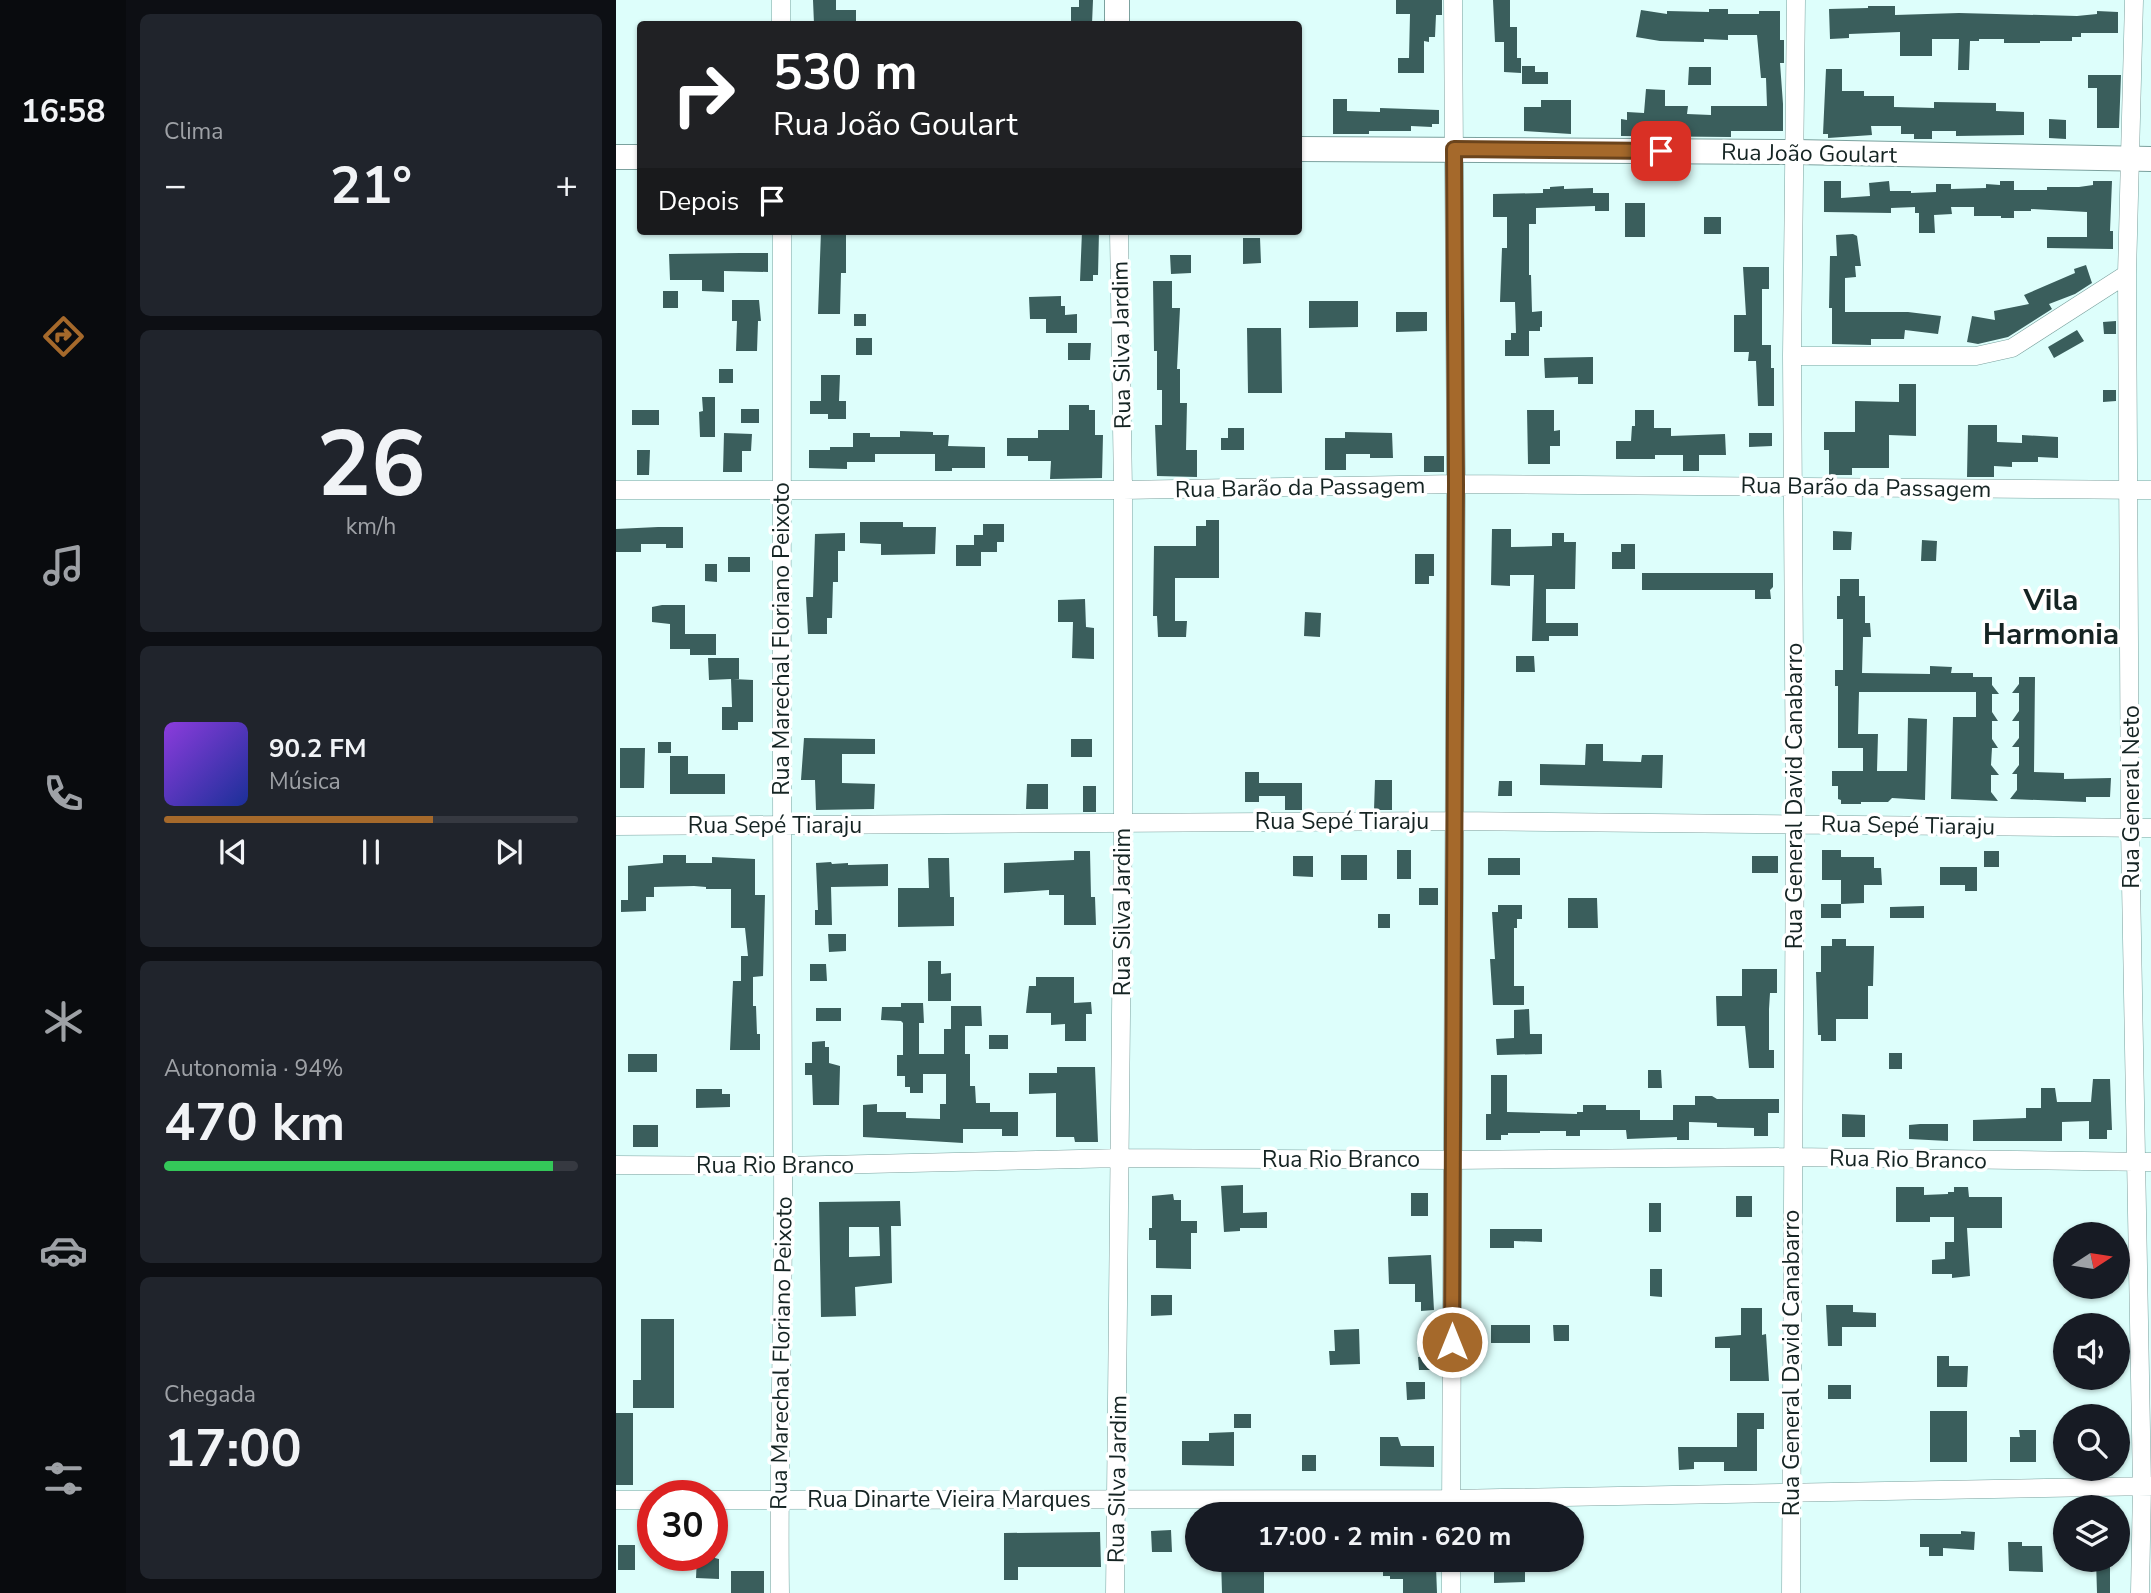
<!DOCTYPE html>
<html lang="pt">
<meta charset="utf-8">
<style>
:root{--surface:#171b24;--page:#20242c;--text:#f1f3f6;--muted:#9ea1a6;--line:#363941;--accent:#a5692b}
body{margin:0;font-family:"Nunito Sans",sans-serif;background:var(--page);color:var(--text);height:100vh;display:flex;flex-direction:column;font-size:26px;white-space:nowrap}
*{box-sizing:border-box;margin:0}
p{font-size:23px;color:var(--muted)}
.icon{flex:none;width:38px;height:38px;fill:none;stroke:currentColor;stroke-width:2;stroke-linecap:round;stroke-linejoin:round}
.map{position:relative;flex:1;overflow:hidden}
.drawer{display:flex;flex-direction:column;gap:14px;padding:14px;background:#0d0f14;width:490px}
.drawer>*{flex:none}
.hud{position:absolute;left:21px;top:21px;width:665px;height:214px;border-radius:7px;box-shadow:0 2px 5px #0004;background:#202124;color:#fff;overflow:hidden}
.needle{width:46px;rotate:78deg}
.fabs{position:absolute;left:1437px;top:1222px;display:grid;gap:14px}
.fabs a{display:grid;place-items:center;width:77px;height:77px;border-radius:50%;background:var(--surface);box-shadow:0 2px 5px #0004;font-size:35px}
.speed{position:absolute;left:21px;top:1480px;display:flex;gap:14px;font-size:35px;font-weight:700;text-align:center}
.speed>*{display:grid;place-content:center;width:91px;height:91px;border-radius:50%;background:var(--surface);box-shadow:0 2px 5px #0004;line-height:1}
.speed .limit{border:10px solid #d22;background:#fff;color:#111}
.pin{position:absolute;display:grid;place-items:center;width:60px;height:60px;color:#fff;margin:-30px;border-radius:14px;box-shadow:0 4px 10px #0006}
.me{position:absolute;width:77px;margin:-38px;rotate:0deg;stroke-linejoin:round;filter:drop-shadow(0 0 5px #0008)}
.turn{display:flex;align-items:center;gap:24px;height:147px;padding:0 21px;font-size:32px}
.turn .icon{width:91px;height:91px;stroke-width:2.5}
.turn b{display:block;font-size:49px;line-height:60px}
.then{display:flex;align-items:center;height:66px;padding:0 21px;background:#0003;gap:14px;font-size:26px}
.big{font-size:52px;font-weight:700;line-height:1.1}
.drawer .tile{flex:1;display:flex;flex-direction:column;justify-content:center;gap:10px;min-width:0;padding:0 24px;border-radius:10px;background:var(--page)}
.drawer .dial{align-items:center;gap:0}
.dial b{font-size:91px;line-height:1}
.song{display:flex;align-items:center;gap:21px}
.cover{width:84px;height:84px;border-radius:10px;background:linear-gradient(135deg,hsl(270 70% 55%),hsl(230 70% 35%))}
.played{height:7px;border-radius:4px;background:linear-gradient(90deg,var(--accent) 65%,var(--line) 65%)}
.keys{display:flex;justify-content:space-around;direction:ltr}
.heat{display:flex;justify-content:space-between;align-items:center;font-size:38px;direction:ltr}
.charge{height:10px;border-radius:5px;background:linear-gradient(90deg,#34c759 94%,var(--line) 0)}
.trip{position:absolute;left:569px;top:1502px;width:399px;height:70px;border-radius:35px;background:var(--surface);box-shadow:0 2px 5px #0004;font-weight:700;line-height:70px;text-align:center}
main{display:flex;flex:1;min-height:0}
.tabs{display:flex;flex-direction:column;width:126px;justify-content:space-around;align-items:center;background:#090b0e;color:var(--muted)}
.tabs .icon{width:49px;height:49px}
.tabs .selected{color:var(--accent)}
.tabs b{font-size:32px;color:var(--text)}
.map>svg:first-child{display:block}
.building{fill:#3a5e5c;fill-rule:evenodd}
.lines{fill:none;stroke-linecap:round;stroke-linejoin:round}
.street-casing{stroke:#7ba19e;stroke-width:19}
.secondary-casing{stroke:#7ba19e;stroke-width:26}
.street{stroke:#fff;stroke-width:18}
.secondary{stroke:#fff;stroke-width:24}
.route-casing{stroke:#6b441c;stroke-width:18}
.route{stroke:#a5692b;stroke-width:12}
.labels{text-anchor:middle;stroke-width:7;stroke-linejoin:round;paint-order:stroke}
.street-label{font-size:23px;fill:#152423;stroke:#fff}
.district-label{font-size:30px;font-weight:bold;fill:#152423;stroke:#fff}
</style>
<main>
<nav class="tabs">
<b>16:58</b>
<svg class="icon selected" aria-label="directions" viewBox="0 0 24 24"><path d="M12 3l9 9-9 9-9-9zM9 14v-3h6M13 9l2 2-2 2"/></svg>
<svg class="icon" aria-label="music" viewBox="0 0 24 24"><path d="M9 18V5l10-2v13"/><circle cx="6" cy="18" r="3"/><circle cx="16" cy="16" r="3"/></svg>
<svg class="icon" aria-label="phone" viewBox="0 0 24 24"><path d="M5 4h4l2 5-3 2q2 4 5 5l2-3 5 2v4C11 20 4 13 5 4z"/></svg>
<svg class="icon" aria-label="climate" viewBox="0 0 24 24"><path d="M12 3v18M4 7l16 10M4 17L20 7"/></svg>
<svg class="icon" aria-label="car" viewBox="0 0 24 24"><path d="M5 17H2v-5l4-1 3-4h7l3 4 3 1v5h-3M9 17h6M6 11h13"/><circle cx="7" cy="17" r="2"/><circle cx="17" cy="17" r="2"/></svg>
<svg class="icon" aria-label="filters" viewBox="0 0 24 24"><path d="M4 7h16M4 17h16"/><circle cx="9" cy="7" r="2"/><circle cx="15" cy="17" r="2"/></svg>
</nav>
<section class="drawer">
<div class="tile"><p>Clima</p>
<div class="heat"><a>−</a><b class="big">21°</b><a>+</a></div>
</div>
<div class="tile dial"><b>26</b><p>km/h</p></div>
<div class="tile">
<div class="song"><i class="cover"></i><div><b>90.2 FM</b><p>Música</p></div></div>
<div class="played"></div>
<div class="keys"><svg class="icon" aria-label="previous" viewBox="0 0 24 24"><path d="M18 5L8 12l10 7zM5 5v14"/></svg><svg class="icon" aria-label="pause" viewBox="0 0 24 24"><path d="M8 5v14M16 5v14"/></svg><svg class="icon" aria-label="next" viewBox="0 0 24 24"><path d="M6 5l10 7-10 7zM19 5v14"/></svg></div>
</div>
<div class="tile"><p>Autonomia · 94%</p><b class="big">470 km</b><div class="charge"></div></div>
<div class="tile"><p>Chegada</p><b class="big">17:00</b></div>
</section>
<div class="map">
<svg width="1535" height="1593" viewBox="0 0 1535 1593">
<rect width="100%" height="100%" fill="#ddfefb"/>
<path class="building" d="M197,0H220V10H240V24H198Z
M463,0H477L476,24H455V7H463Z
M780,0H826V15H820L819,37H813V42L808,41V73H782V58H793L794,14H780Z
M877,0H894V27H901V58H905V73L888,72V42H879Z
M1252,6H1279V15L1343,13L1461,16L1481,14V11L1502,12V33H1465V37H1456V41H1424V43H1388V39H1363V41H1354L1353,70H1342L1343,39H1316V56H1284V32L1233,34V38L1214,39L1213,9L1252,8Z
M1093,9H1112V14H1143V11H1164V40H1168V63H1164L1167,104V131H1115V137L1005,136V119L1011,120V112L1028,113L1030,89L1049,90V106H1072L1071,114L1095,115V106H1151L1150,78H1145L1141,35H1112V40L1088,39V42L1044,41L1020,37L1025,10L1051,14V11L1093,12Z
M906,66H919V72H932V84H906Z
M1073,67H1095V85H1072Z
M1210,69H1226V91H1248V96H1278V107L1318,108V102L1380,103V111L1408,112V135L1340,136V131H1316V139H1298V134H1285V126H1255L1256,135L1212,138V134H1207Z
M1472,75H1505L1503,128H1481V88H1472Z
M717,99H731V111L764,112V108L823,110V124H816V127L795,126V131H753V134H717Z
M925,100H955V134L908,131V107H925Z
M1433,119L1450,120V139L1433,138Z
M1208,181H1225V198L1254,196L1253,183L1273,181L1274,191H1295V193L1320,192V184H1335V189L1370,188V184L1384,185V181H1398V190H1431V187H1463L1477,185V181H1496L1494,231H1497V249L1431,248V237H1471V212L1415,209V211H1398V218H1385V216H1358V207H1335L1336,214L1318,215L1319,233H1303V213H1299V207L1275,208V213L1208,212Z
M948,186V189L977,188V193H993V211H979V206L920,208V224H913V275H915L916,312L926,311V327H924V331H913V356H889V340H895V333H900L899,302H884L886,248H891V217H877V194L927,193V189H934V187Z
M1009,203H1029V237H1009Z
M1088,217H1105V234H1088Z
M205,231H230V273H225L224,314H202Z
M466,231H483L482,275H477V281H464Z
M1237,234L1241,236L1245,266H1239L1240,277L1229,278V312H1292L1325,316L1322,334L1289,330L1288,339H1255V345L1216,344V308H1213L1214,256H1221L1220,235Z
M627,238H644L645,263L627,264Z
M124,253H152V272L108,271V292L86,291V280H54L53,254Z
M554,255H575V273L555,274Z
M1470,265L1476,283L1459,294L1433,304L1436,309L1392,337L1362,344L1351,342L1356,316L1379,320L1378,311L1413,304L1408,295L1459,273L1458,269Z
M1127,267H1153V289H1146V345H1155V368H1158V406H1142L1140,361H1132L1133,352H1118V315H1130Z
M537,281H556V308H564L561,369H564V403H571L570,450H581V477L541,476L539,425H546V390H541V351H538Z
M47,291H62V308H47Z
M445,296V306H449V315L461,314V333H430V319H414L413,297Z
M116,300H143L145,321H142L141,351H120L121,321H116Z
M693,301H742V327L693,328Z
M780,312H811V331L780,332Z
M238,314H250V326H238Z
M1500,321V334H1488L1487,322Z
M631,328H665L666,393H632Z
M1461,330L1468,341L1438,358L1432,347Z
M240,338H256V355H240Z
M452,343H475L474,360H452Z
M977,357V384H962V377L929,378L928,358Z
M103,369H117V383H103Z
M205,375H224L223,401H230V419H212V414H194V401H205Z
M1283,384H1300V436L1273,435V468H1236V475H1213V450H1208V432H1239V401L1283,402Z
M1487,390H1500V401L1487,402Z
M86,397H99V437H84L83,412L87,411Z
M453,405H473V410H479V435H487L486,478L434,479L435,461H412V456H391V438H422V430H453Z
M125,409H143V423H125Z
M16,410H43V425H16Z
M911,410H938V431L944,430V446H934V464H912Z
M1019,410H1038V428H1055V436L1109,434L1110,455H1083V471H1067V455H1039V459H1000V441H1015L1016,426H1019Z
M1352,425H1381V442L1406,443V435L1442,437V458L1422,457V462H1396V467L1378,466V477H1351Z
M612,428H628V450H605V438H612Z
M284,431L317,432V435H333L332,446L369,447V468H336V471H319V454H259V462H231V469L193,468V450H214V447H237V433H254V437H284Z
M729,432L776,433L777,458H754V454H730V470H709V438H729Z
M108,433L136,434L135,451H126V472H107Z
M1133,433H1156V446L1133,447Z
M21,450H34L33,475H21Z
M808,456H828V472H808Z
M590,520H603V578H559V621H571L570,637H542L541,616H537L538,546H580V526H590Z
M244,522H287V527H320L319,554L265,555V544L244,543Z
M367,524H388V542H381V552H365V566H340V545H358V535H367Z
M42,527H67V548H50V544H25V552H0V529Z
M876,529H895V547L936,546V533H948V542H960L959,589H930V623H962V636H933V641H916L918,575H894V586L875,585Z
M1217,531L1236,532L1235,550H1217Z
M229,533V551H222V582H217L216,618H211V634H192L190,597H197L199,534Z
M1306,540L1321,541L1320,561H1305Z
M1005,544H1019V569H996V552H1005Z
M799,554H818V576H813V584H799Z
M112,557H134V572H112Z
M89,564H101V582L89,581Z
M1026,573H1157V587L1154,590L1155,599H1139V590H1026Z
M1224,579H1243V596H1249V623H1254L1255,637H1247L1246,673L1314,674V666L1336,667L1335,673H1357V677H1376V685L1383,694H1376V712L1382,721H1376V739L1382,748H1376L1375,765L1383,775H1375V792L1382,801L1335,799L1337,717H1360V692H1243L1242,734H1262L1261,771H1291L1292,718L1311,719L1309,800L1276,798L1272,802H1245V804H1225V800L1222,799V786H1216V771H1247V748H1222V686H1219V670H1227V619H1221V596H1224Z
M469,599L470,627L478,628V659L456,658L457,622H442V600Z
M46,605H69V634H100V655H74V649H54V624L36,622V607Z
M689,612L705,613L704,637L688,636Z
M900,656H918L919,672H900Z
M92,658H123V679H117L137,680V722H122V730H106V707H116L115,679L93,680Z
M1403,677H1419L1418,772L1448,773V779L1495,778L1494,797H1470V802L1394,799L1401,790V774H1396L1403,765V747H1396L1403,738V721H1396L1403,711V693H1396L1403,684Z
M188,738L259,739V754H226V783L259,784L258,809L200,810L199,780H185Z
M455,739H476V757H455Z
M42,742H55V753H42Z
M970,744H987V761L1025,762L1026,755H1047L1046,788L924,785V764L969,765Z
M4,748H29L28,788H4Z
M54,756H72V774H109V794H54Z
M629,772H643V783H686V810H669V796H643V802H629Z
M759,780H776V810H758Z
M883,781H896V796H882Z
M411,784H432V809H410Z
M467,786H480V812H467Z
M781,850H795V879H781Z
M1206,850H1225V857H1258V868H1265L1266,885H1248V903L1225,904V880H1206Z
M458,851H474L475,897H479L480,925H448V895H433V890L388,893V863L458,860Z
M1368,851H1383V867H1368Z
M47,855H70V863H96V857L139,859V895H149L147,976L137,977V1006H140L141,1034H144V1050H114L117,981H125V956H132L129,928H115V889H90V887L78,886L38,887V897H30V911L5,912V900H12V866L47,863Z
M725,855H751V880H725Z
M677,856H697V877L677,876Z
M1136,856H1162V873H1136Z
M312,858H333L334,897H338V926L282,927V888H313Z
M872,858H904V875H872Z
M215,862L216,864L232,863V865L272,864V886L215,887L216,925H199V910H202L200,863Z
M1324,867H1361V891H1349V885H1324Z
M803,888H822V905H803Z
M952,898H981L982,928H952Z
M1205,904H1225V918H1205Z
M882,905H906V919H901V928H898V986H908V1005H877L874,959H879L876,912H882Z
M1308,906V918H1274V907Z
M762,914H774V928H762Z
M212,934H230V951L213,952Z
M1216,939H1230V946H1258L1257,986H1252V1019H1220V1041H1205V1035H1202L1200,972H1205V946H1216Z
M312,961H325V974L335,973V1001H312Z
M194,964H210L211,981H194Z
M1126,969H1161V993H1154L1153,1009V1050H1158V1068H1133L1129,1026H1101L1100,996H1126Z
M420,977H458V1003L475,1002L476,1014H470V1041H449V1024L435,1025V1013H410L413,986H420Z
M285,1003H307L308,1023H303V1054H328V1029H335V1006H365L366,1026H349V1054H354V1086H359L360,1103H374V1112H402V1136H386V1129H347V1143L247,1137V1105L261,1104V1112H290V1118L324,1119V1104H330V1074H307V1093H294V1087H289V1076H281V1055H287V1023L285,1021L265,1020L266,1007H285Z
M200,1008H225V1021H200Z
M913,1009L914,1034H926V1054L881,1055L880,1039L898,1038V1010Z
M373,1035H392V1049H373Z
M209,1041V1047H213V1063L224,1066L223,1105H197L196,1075H189V1063H196V1042Z
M1273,1053H1286V1069H1273Z
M12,1054H41V1072H12Z
M441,1067H479L482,1142H459L458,1137H440V1093L413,1094V1073H441Z
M1032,1070H1045L1046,1088H1032Z
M875,1075H891V1112L961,1114V1112H967V1105H990V1110H1024V1120H1057V1105H1079V1096H1096L1101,1099H1163V1113H1152V1136H1138V1128L1101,1127V1123L1073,1122V1140H1061V1137L1011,1139L1010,1130H964V1136H950V1131H924V1133H892V1135H885V1140H870V1114H875Z
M1477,1079H1494L1496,1130H1491V1139H1473V1121L1446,1122V1141H1357V1120L1410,1118V1108H1425V1088H1439L1441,1102H1475Z
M80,1089H106V1094H114V1107L80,1108Z
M1226,1114L1249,1115V1137H1226Z
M1304,1124H1332V1141L1293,1139V1125Z
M17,1125H42V1147H17Z
M627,1185V1213L651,1212V1228H624V1231L608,1232L605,1186Z
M1280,1187H1308V1195L1332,1194V1192H1338V1187H1352L1353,1197H1386V1228H1351L1354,1276L1336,1278V1274H1316V1260L1329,1259V1242H1338V1217H1314V1222H1280Z
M795,1193H812V1216H795Z
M557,1194L558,1200H565V1221H581V1233H575V1269L540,1268V1240H533V1228H536V1196Z
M1120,1196H1136V1217H1120Z
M284,1201L285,1226H275L276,1283L239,1287L240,1316L205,1317L203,1202ZM233,1227H263L264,1256L233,1257Z
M1033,1203H1045V1232H1033Z
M874,1229H926V1242L898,1241V1248H874Z
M815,1255L818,1310L805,1311V1302H799V1284H773L772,1257Z
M1034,1269H1046V1297L1034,1296Z
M535,1295H556V1315L535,1316Z
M1210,1305H1237V1312L1260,1313V1327H1226V1346H1212Z
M1125,1308H1146V1335L1150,1334L1153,1381H1114V1348H1099V1337L1125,1335Z
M25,1319H58V1408H17V1380H25Z
M875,1325H914V1343H875Z
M937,1325H953V1341H938Z
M743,1329L744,1364L714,1365L713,1351H719L718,1330Z
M822,1356V1370H803L802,1357Z
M1321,1356H1333V1366H1352L1351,1387H1321Z
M790,1382H809V1399L791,1400Z
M1212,1385H1235V1399H1212Z
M1314,1411H1351V1462H1314Z
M0,1413H17V1485H0Z
M1121,1413H1148V1429H1141V1471H1108V1462H1078V1469L1063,1470L1062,1447H1121Z
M618,1414H635V1428H618Z
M1403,1430H1420V1462H1394V1437H1404Z
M618,1432V1466L566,1465V1441H593V1433Z
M764,1437H782L785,1446H818V1467L764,1466Z
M686,1455H700V1471H686Z
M555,1530L556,1552H536L535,1531Z
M1345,1531L1359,1532L1358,1550L1327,1548V1556H1313V1547H1304V1534H1345Z
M484,1532L485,1567H402V1580H388V1533Z
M1392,1542H1406V1546H1426L1427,1572L1393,1571Z
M2,1545H19V1570H2Z
M81,1556H99V1558L103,1559V1579L80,1578Z
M605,1559H648V1593H606Z
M778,1559H798V1568L820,1567L821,1593H787V1579H774V1576H767V1563H778Z
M1480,1559H1494V1593H1481Z
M878,1560H909V1582L878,1583Z
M115,1571H148V1593H115Z"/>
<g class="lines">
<defs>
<path id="street" d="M165,0V24
M1518,0L1511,274L1514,828L1526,1486L1524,1593
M1176,356H1360L1396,348L1511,274
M0,490H507L840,484L1535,490
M0,826L839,821L1535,828
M0,1165L167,1166L505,1158L837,1160L1177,1157L1535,1162
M0,1500H37
M96,1500L835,1499L1535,1486
M835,1514L840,484L837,0
M835,1559V1593
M164,1593C162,1449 168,1306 167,1162C167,852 164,541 166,231
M499,1593L507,823V490L503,231
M1175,1593L1179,819L1176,356L1180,0"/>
<path id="secondary" d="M501,0V24
M682,149L1180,152L1535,159
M0,157H24"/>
</defs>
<use href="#street" class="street-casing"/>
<use href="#secondary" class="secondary-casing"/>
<use href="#street" class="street"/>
<use href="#secondary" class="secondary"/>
</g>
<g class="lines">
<defs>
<path id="route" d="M836,1342L840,484L838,149L1045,151"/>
</defs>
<use href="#route" class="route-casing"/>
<use href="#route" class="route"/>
</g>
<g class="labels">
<g class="street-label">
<text transform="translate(1193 153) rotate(1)" y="8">Rua João Goulart</text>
<text transform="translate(505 345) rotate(-91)" y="8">Rua Silva Jardim</text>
<text transform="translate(684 487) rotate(-1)" y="8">Rua Barão da Passagem</text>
<text transform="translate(1250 487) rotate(1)" y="8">Rua Barão da Passagem</text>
<text transform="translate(165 639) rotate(-90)" y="8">Rua Marechal Floriano Peixoto</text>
<text transform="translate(1178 796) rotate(-90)" y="8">Rua General David Canabarro</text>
<text transform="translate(1515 797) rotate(-90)" y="8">Rua General Neto</text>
<text x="726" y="829">Rua Sepé Tiaraju</text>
<text x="159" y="833">Rua Sepé Tiaraju</text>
<text transform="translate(1292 825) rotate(1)" y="8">Rua Sepé Tiaraju</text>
<text transform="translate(506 912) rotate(-90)" y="8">Rua Silva Jardim</text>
<text x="725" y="1167">Rua Rio Branco</text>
<text transform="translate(1292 1159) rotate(1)" y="8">Rua Rio Branco</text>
<text x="159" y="1173">Rua Rio Branco</text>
<text transform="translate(165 1353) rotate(-89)" y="8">Rua Marechal Floriano Peixoto</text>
<text transform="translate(1175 1363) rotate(-90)" y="8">Rua General David Canabarro</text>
<text transform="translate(501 1479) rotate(-89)" y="8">Rua Silva Jardim</text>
<text x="333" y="1507">Rua Dinarte Vieira Marques</text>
</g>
<g class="district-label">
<text x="1435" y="610">Vila<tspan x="1435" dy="34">Harmonia</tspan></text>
</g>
</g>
</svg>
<div class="fabs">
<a><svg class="needle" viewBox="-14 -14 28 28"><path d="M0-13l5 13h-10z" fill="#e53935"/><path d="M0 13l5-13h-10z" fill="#9ea1a6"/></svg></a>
<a><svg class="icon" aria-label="sound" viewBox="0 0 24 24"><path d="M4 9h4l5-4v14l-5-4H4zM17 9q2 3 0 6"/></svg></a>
<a><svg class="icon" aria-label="search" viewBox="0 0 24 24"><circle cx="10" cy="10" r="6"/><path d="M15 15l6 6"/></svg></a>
<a><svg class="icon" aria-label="layers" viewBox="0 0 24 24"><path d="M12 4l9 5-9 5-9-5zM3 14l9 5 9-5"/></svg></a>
</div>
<div class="speed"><div class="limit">30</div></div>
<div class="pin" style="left:1045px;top:151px;background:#d93025"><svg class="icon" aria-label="arrive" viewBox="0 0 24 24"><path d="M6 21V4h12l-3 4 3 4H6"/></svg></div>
<svg class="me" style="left:836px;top:1342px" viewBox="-20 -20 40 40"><circle r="17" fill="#a5692b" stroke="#fff" stroke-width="3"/><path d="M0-11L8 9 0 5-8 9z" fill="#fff"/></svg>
<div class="trip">17:00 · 2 min · 620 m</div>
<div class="hud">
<div class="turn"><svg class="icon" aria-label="right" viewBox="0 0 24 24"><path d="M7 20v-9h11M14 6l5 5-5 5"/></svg><div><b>530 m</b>Rua João Goulart</div></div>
<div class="then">Depois<svg class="icon" aria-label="arrive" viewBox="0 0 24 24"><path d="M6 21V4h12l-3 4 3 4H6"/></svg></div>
</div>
</div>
</main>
